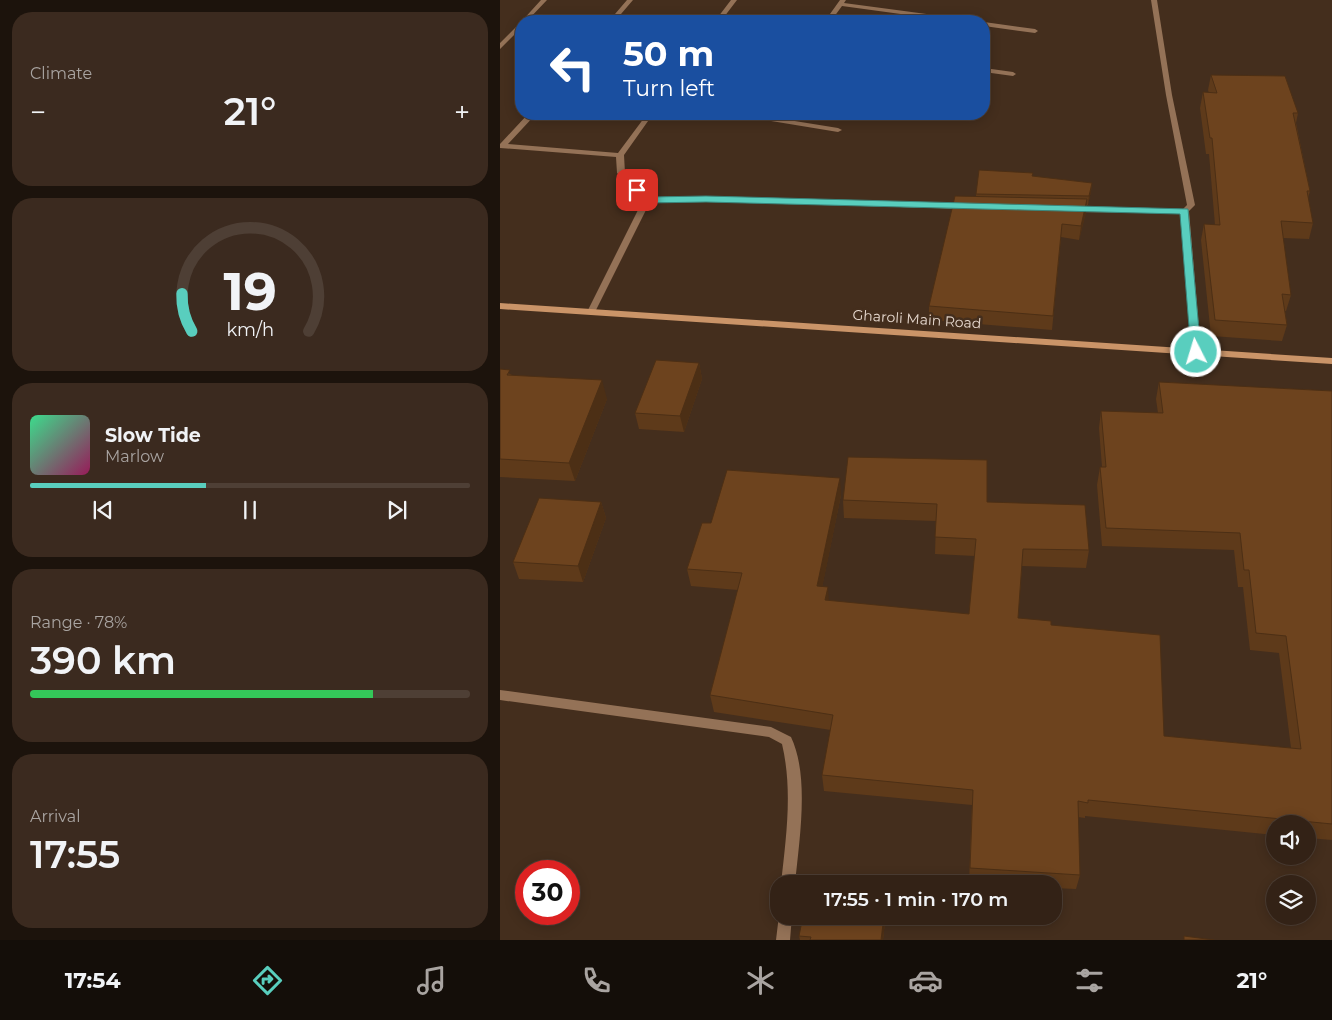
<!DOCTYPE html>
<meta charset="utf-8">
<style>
:root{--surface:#332216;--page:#3b2a1f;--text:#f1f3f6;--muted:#a9a4a1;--line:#4e3f35;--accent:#59cebe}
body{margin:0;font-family:Montserrat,sans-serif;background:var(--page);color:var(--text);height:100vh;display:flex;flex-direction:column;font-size:19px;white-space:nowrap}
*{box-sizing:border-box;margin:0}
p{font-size:16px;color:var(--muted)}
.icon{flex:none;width:28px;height:28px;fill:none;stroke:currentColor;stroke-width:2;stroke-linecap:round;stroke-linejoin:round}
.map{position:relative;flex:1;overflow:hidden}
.details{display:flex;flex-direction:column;gap:12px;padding:12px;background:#1c130c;width:500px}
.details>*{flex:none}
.banner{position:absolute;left:15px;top:15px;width:475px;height:105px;border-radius:20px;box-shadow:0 2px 12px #0003,0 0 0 1px var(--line);background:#1a4fa0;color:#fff;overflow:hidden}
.controls{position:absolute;left:766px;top:815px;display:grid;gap:10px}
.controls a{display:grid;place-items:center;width:50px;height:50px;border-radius:50%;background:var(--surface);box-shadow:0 2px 12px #0003,0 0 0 1px var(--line);font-size:25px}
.speed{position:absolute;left:15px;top:860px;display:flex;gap:10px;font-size:25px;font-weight:700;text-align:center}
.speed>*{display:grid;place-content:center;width:65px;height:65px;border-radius:50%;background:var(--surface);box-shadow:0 2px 12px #0003,0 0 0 1px var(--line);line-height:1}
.speed .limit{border:8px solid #d22;background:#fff;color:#111}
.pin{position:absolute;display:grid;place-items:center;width:42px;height:42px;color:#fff;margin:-21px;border-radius:10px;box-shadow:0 2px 8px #0006}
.me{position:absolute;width:55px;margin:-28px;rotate:355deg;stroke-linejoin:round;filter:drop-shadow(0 0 4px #0008)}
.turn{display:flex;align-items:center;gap:18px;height:105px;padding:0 25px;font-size:22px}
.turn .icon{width:65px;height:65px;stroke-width:2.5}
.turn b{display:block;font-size:35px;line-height:42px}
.big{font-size:38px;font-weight:600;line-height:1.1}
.details .widget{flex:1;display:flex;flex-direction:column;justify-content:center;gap:8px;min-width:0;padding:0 18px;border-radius:20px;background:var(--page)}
.details .dial{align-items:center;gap:0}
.dial svg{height:130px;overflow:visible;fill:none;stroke:var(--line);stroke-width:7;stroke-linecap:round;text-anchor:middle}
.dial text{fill:var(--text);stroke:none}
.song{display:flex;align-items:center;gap:15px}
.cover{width:60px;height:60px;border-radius:8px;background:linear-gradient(135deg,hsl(150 70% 55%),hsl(330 70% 35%))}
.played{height:5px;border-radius:2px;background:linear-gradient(90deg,var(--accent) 40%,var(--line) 40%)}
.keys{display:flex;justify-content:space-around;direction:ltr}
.heat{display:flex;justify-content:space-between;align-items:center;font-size:28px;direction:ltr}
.charge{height:8px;border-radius:4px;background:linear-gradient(90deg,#34c759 78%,var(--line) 0)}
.trip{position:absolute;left:270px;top:875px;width:292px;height:50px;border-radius:20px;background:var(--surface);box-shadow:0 2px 12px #0003,0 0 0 1px var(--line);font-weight:600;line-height:50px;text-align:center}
.tab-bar{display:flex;height:80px;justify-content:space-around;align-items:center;background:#140e09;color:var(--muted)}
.tab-bar .icon{width:35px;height:35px}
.tab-bar .on{color:var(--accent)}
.tab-bar b{font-size:22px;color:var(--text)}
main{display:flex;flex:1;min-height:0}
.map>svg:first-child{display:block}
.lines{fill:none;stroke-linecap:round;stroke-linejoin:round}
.street{fill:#947257;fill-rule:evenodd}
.secondary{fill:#ca9468;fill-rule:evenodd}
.wall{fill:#5e3a1a}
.shaded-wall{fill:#4c2f15}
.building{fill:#6d431e;stroke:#4c2f15}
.route{fill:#59cebe;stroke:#3a867c}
.labels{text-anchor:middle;stroke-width:5;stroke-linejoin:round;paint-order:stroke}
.street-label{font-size:14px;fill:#e7d9cf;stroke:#442e1d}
</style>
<main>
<section class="details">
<div class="widget"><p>Climate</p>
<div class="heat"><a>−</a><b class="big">21°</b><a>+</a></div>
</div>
<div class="widget dial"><svg viewBox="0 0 100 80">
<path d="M14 69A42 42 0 1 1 86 69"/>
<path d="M14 69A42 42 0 0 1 8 46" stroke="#59cebe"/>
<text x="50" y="56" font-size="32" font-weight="700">19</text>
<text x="50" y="72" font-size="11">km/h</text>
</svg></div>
<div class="widget">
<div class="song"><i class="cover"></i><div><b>Slow Tide</b><p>Marlow</p></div></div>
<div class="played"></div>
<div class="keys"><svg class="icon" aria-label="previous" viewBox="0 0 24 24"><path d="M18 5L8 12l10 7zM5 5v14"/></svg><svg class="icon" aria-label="pause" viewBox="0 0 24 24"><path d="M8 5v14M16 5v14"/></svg><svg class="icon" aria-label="next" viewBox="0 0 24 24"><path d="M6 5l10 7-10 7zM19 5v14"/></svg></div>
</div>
<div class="widget"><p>Range · 78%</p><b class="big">390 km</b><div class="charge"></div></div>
<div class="widget"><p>Arrival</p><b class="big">17:55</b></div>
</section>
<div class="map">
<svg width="832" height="940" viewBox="0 0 832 940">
<rect width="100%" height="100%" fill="#442e1d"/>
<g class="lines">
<path class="street" d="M41,0H47L27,21L21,22Z
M127,0H133L115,21H109Z
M231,0H237L221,21H215Z
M340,0H346L344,3L464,19L467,21H452L342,6L331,21H325Z
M651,0H657L672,95L695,205L689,211L701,352L696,355L691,352L681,213L574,212L570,210L574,208L683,209L687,205L666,95Z
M21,22V28L0,49V43Z
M484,22L535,29L538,31L535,33L484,26Z
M484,68L513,72L516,74L513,76L484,72Z
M28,114H36L8,144L118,153L147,114H153L124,155L125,173L149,198L206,197L464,205L468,207L464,209L206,201L150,202L95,312L91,315L87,312L143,200L117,173L116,157L0,148V144Z
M236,114H251L338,128L342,130L338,132L240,116Z
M0,690L271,727L291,737C310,777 299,841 295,884H281C286,837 293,791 282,744L269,737L0,700Z
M279,915V916H292L290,940H276Z"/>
<path class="secondary" d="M0,303L832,358V364L0,309Z"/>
</g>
<path class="wall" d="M711,75L798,113L796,123L810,191L808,198L813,223L809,239L783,238L791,295L786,311H785L787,325L782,341L711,336L701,240L704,224L715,225L709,154H706L700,108L703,92L709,93L708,90Z
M532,176L592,183L591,191L588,205H587L586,212L579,240L561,237L552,330L429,320V306L476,196V194Z
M199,363L202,379L184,432L139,429L135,413Z
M0,369L12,375L107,399L75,481L0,477Z
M659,382L832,391V840L808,838V824H775V835L585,816V818L578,817L580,875L576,889L554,888V884H486L469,883L472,805L324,791L322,775L331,730L214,712L210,695L238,590L191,586L187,569L211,523L341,495L322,587L329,601L469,614L475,556L435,554L436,521L344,518L343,500L487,502L589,550L586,568L522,566L518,618L551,625L664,736L791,748L779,653L750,650L743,587H738L734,550L602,546L597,485L600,467H602L599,428L601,411L658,413L656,399Z
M101,502L106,518L83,582L19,579L13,562Z
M385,922L383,940H300L299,936Z"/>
<path class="shaded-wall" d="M592,183L591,191L588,205L589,196Z
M587,199L586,212L579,240L581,226Z
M199,363L202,379L184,432L180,416Z
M102,380L107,399L75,481L69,463Z
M340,478L341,495L319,603L317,586Z
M101,502L106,518L83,582L78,566Z
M328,587L329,604L325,600Z
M384,916H385V922L383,940H381Z"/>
<path class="building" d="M711,75L785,76L798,113H793L810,191H807L813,223L781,221L791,295L782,294L787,325L715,320L704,224L720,225L712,138H710L703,92L717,93Z
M479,170L533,173L532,176L592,183L589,196L476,194Z
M455,196L587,199L581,226L562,224L553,316L429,306Z
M156,360L199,363L180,416L135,413Z
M0,369L10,370L7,375L102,380L69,463L0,459Z
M659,382L832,391V824L588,800V803L578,801L580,875L470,868L473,790L322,775L333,715L210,695L242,573L187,569L202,523H211L227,470L340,478L317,586L328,587L325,600L469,614L476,539L435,537L437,504L343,500L348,457L487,460V502L585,505L589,550L523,549L518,618L551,621V625L660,635L664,736L801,749L786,636L756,633L749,570H744L740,533L606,528L600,467H606L601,411L663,413Z
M39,498L101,502L78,566L13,562Z
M303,916H384L381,940H310L311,937L299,936Z
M684,936L714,940H684Z"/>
<path class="route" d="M134,189H140L149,197L206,196L688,209L701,352L696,355L691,352L680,214L206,202L147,203L134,192Z"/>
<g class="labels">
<g class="street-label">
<text transform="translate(417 319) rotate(4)" y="5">Gharoli Main Road</text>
</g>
</g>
</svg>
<div class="controls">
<a><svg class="icon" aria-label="sound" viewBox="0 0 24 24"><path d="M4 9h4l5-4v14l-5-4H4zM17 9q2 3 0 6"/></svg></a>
<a><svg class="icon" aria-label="layers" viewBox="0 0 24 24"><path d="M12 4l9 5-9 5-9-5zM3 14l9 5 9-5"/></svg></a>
</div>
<div class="speed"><div class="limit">30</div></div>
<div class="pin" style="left:137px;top:190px;background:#d93025"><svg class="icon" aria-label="arrive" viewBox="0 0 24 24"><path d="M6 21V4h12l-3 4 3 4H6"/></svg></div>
<svg class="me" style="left:696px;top:352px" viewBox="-20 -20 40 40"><circle r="17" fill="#59cebe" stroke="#fff" stroke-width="3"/><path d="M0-11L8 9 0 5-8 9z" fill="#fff"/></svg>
<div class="trip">17:55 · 1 min · 170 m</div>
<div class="banner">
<div class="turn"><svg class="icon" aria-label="left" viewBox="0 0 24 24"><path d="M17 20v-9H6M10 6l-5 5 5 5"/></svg><div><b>50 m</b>Turn left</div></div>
</div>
</div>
</main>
<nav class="tab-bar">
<b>17:54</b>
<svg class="icon on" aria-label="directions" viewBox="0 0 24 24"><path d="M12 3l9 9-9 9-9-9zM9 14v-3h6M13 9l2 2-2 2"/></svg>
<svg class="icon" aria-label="music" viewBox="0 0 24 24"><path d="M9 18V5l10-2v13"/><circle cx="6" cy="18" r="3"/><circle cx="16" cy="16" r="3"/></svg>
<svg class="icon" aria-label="phone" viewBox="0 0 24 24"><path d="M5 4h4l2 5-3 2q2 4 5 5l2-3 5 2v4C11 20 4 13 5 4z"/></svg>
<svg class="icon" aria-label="climate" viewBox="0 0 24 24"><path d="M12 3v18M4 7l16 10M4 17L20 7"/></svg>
<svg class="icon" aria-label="car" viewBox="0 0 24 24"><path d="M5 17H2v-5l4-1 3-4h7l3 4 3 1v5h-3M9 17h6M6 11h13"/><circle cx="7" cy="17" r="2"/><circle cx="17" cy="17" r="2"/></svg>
<svg class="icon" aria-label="filters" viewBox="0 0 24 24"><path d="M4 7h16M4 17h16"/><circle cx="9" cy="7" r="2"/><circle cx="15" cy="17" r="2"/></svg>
<b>21°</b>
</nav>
